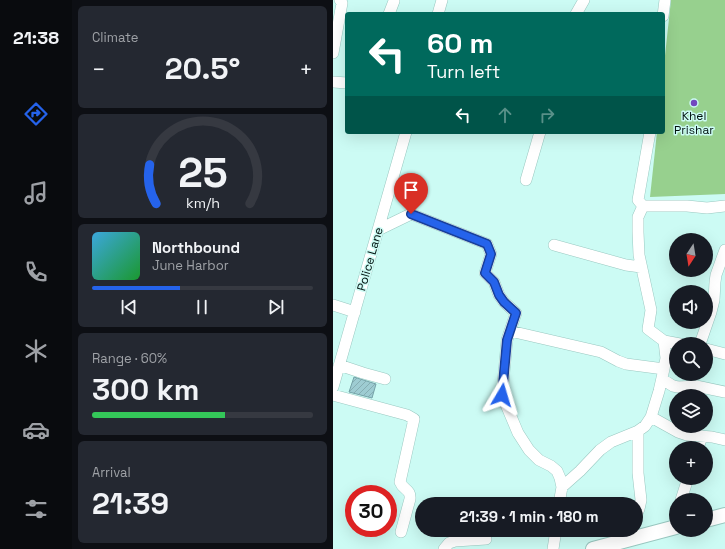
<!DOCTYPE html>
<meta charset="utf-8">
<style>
:root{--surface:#171b24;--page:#242831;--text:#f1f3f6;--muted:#9ea1a6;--line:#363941;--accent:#2563eb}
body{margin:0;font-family:"Space Grotesk",sans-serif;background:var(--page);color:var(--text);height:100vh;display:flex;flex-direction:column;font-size:15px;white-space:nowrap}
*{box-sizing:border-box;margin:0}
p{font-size:13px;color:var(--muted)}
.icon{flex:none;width:22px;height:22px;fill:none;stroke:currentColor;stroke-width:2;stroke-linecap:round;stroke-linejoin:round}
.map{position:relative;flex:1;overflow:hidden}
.drawer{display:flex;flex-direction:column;gap:6px;padding:6px;background:#0d0f14;width:261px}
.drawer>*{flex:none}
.top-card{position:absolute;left:12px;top:12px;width:320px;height:122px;border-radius:4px;box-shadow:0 4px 16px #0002;background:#00695c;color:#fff;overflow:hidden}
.needle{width:26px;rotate:192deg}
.controls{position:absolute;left:336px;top:233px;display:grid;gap:8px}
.controls a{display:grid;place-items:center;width:44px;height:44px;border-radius:50%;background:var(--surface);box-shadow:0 4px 16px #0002;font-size:20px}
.speed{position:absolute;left:12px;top:485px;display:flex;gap:8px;font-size:20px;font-weight:700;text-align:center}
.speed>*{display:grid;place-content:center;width:52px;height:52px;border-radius:50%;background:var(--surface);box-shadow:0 4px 16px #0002;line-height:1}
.speed .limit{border:6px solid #d22;background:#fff;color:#111}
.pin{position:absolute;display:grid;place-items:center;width:34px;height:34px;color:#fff;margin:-41px -17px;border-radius:50% 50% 50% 0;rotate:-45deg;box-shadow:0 0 4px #0007}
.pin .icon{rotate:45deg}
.me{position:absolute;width:44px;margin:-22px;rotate:7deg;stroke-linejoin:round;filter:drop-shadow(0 0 3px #0008)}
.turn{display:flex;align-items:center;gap:14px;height:84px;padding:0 16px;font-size:18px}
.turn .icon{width:52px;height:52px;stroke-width:2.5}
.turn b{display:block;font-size:28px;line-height:34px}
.lanes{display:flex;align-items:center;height:38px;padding:0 16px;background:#0003;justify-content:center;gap:20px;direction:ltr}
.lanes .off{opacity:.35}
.big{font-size:30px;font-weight:700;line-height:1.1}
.drawer .widget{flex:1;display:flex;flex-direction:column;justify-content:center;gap:6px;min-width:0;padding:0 14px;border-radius:6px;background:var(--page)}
.drawer .dial{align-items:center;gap:0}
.dial svg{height:104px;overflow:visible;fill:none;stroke:var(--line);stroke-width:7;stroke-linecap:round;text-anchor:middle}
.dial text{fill:var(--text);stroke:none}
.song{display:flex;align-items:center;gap:12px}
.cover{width:48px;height:48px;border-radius:6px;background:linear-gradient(135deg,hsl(200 70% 55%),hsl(130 70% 35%))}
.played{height:4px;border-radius:2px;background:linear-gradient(90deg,var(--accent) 40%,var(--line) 40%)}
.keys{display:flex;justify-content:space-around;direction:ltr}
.heat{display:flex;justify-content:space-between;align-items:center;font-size:22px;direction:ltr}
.charge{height:6px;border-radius:3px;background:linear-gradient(90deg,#34c759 60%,var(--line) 0)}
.trip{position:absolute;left:82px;top:497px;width:228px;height:40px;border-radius:20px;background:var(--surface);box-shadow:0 4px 16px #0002;font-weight:700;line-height:40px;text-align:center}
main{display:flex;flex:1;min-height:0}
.dock{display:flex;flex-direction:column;width:72px;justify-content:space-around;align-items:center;background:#090b0e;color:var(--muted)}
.dock .icon{width:28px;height:28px}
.dock .active{color:var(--accent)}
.dock b{font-size:18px;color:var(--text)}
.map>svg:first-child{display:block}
.pitch{fill:#97d08e}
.building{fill:url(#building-hatch);stroke:#75a2a8}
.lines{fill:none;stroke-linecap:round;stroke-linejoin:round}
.minor-casing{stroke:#9ac8c1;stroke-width:12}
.major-casing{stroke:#9ac8c1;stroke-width:16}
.minor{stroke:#fff;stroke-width:11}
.major{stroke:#fff;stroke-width:14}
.route-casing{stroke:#184099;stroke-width:10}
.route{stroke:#2563eb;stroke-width:7}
.poi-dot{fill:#7247bf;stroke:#ccfbf4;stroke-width:1.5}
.labels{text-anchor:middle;stroke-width:3;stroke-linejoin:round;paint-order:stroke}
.poi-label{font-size:12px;fill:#01100e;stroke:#ccfbf4}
.street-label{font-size:12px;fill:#01100e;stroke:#ccfbf4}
</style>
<main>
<nav class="dock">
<b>21:38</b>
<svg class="icon active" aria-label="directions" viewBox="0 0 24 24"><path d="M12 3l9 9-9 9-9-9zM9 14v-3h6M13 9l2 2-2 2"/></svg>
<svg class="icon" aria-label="music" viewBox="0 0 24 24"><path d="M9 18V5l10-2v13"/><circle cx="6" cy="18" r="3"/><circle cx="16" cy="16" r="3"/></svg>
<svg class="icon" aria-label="phone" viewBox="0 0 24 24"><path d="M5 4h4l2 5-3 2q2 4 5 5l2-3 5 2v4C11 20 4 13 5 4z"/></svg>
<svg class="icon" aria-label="climate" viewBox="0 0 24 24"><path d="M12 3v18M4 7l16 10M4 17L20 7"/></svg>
<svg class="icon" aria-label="car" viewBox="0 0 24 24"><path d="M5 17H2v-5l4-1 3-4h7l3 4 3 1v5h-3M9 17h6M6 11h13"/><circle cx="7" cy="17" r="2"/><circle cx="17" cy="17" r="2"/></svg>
<svg class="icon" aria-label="filters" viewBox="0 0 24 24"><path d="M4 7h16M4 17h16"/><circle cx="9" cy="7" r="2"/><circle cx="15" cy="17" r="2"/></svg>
</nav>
<section class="drawer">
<div class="widget"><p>Climate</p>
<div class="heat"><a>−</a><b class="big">20.5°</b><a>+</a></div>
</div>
<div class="widget dial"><svg viewBox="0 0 100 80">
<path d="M14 69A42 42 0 1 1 86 69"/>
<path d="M14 69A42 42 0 0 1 9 39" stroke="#2563eb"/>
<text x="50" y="56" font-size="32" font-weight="700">25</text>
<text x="50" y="72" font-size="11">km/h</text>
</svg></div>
<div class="widget">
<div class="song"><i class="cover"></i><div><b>Northbound</b><p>June Harbor</p></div></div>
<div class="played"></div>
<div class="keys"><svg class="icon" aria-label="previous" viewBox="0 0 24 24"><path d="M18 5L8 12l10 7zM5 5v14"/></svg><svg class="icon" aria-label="pause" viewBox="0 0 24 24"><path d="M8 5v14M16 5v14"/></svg><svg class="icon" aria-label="next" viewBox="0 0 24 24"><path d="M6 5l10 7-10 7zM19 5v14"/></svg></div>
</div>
<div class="widget"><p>Range · 60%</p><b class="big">300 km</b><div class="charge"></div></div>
<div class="widget"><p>Arrival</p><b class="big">21:39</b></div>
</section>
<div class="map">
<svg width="392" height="549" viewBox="0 0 392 549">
<defs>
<pattern id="building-hatch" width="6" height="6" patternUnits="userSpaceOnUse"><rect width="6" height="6" fill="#9eccd2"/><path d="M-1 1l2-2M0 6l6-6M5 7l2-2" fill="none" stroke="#86aeb3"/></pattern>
</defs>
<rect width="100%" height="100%" fill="#ccfbf4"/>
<path class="pitch" d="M338,0H392V194L317,197L324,132H330V74Z"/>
<path class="building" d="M21,377L43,384L39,398L16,392Z"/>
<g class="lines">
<defs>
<path id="minor" d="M56,14L61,1
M105,14L109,0
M243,14L251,0
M330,16L332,0
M0,53L9,3L7,0
M0,82L14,83
M193,180L207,132
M310,206H354L374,208L392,206
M45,230L78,214L154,244L158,254L152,273L161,282L166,295L171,302L183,313L174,340L169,395L185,433L196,450L206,460L218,466L224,471L227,478L229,487L226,504
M221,245L293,265L308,267
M0,305L22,312
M177,331L268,352L285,361L293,364L331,369
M331,341L347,344
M367,344L378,312L381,300L382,282L383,275L392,250
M373,349L392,354
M6,365L30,373L52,379
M329,379L340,386L345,387L363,386L392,392
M0,387L73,132
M0,395L74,415L81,419L67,482C70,490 78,489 77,499L68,532
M318,417L345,432L354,435L379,437L392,440
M365,448L369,436
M229,487L247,471L267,450L278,442L305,431L312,426L318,417L326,391L331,369L333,358L331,341L315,329L318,310L306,255L305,232V217L310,206L305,200L317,132
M348,500L355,478
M303,516L306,509L308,500L305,473V431
M111,549L116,543L122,541L153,539
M220,549L223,530"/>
<path id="major" d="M373,520L392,515
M260,549L343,527"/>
</defs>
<use href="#minor" class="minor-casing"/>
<use href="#major" class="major-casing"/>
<use href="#minor" class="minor"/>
<use href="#major" class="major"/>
</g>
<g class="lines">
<defs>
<path id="route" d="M78,214L154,244L158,254L152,273L161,282L166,295L171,302L183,313L174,340L169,395"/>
</defs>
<use href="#route" class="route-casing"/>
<use href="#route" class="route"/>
</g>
<circle class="poi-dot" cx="361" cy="103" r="4"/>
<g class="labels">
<g class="poi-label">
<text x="361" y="120">Khel<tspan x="361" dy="14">Prishar</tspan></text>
</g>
<g class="street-label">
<text transform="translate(37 259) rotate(-74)" y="4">Police Lane</text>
</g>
</g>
</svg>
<div class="controls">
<a><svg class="needle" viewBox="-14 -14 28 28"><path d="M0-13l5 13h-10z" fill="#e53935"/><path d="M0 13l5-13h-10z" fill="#9ea1a6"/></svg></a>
<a><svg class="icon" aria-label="sound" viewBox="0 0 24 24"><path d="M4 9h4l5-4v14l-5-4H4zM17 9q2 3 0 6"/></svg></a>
<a><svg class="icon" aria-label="search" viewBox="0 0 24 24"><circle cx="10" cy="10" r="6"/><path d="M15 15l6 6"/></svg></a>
<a><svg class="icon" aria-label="layers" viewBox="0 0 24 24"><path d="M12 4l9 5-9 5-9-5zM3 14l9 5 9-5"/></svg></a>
<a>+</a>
<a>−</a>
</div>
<div class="speed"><div class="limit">30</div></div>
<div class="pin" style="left:78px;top:214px;background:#d93025"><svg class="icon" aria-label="arrive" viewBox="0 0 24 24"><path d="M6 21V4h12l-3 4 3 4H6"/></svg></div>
<svg class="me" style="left:169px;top:395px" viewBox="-20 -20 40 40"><path d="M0-17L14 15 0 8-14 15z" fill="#2563eb" stroke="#fff" stroke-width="4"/></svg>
<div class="trip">21:39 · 1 min · 180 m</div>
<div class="top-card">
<div class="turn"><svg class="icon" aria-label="left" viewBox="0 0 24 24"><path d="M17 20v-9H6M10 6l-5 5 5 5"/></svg><div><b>60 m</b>Turn left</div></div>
<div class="lanes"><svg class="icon" aria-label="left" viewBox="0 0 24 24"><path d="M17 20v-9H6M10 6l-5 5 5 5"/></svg><svg class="icon off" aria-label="ahead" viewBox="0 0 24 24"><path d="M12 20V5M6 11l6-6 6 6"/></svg><svg class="icon off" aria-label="right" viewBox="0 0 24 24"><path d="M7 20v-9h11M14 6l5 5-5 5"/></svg></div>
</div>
</div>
</main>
